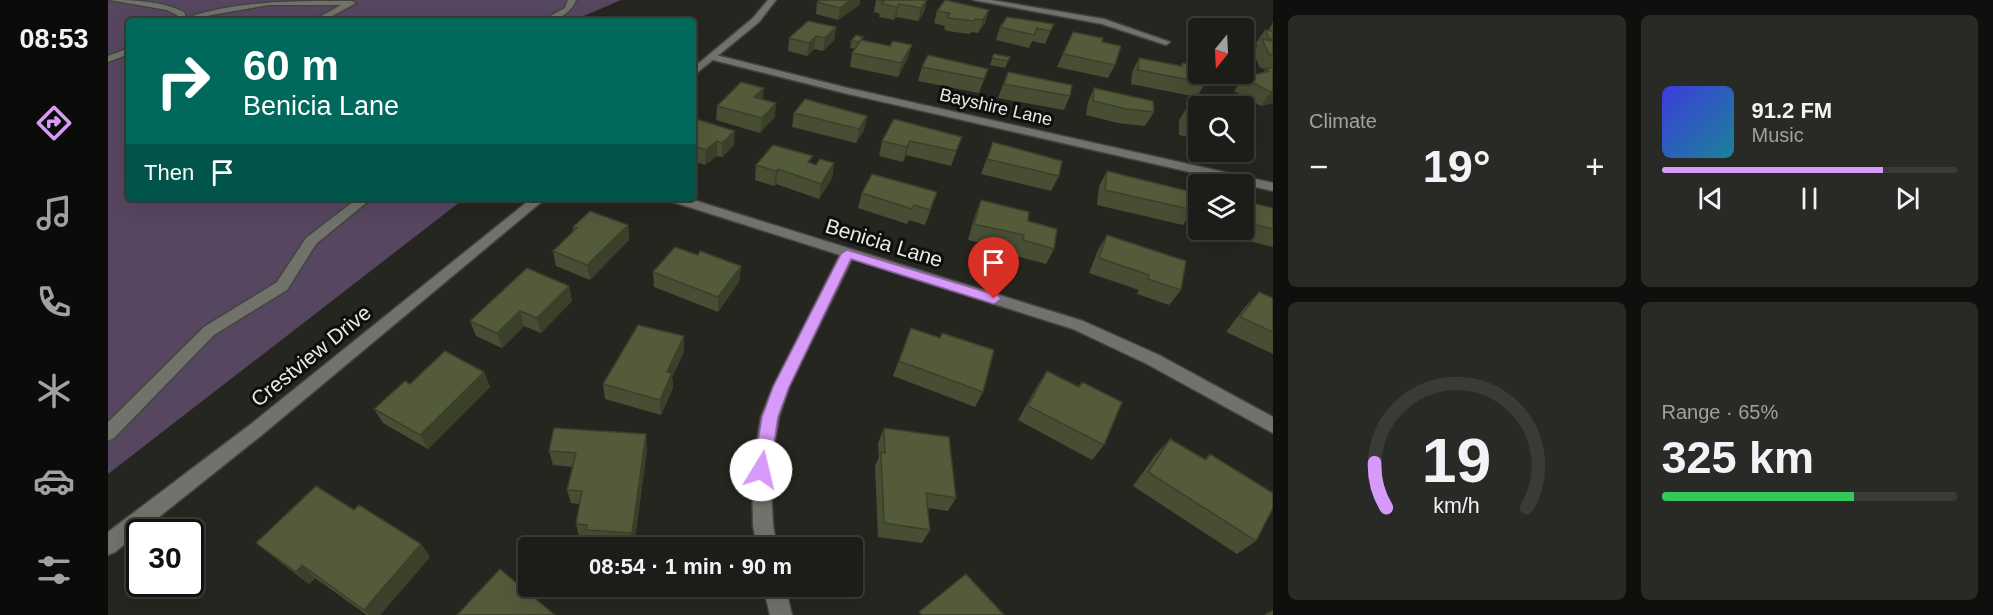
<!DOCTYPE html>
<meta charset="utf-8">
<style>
:root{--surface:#1c1c18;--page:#292925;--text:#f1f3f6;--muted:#a0a1a2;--line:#3a3a37;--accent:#d89af8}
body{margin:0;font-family:Helvetica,sans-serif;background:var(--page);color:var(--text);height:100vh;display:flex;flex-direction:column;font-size:22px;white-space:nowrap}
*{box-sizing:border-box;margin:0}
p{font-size:20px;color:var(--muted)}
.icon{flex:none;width:33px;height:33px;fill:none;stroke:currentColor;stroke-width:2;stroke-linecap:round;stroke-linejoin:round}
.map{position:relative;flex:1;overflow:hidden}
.sheet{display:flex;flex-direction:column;gap:15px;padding:15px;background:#0f0f0d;width:720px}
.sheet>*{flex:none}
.top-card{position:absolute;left:18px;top:18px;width:570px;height:183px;border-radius:6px;box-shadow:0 6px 24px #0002,0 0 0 2px var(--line);background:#00695c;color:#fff;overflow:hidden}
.needle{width:39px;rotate:198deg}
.fabs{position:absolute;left:1080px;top:18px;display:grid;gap:12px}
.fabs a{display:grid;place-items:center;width:66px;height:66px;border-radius:6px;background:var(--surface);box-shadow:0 6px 24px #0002,0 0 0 2px var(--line);font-size:30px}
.speed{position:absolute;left:18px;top:519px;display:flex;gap:12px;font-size:30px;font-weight:700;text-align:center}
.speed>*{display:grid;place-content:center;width:78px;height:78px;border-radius:50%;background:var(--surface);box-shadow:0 6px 24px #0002,0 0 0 2px var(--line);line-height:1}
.speed .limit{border:3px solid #111;border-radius:9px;background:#fff;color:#111}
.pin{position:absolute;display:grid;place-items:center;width:51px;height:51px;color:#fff;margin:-62px -26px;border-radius:50% 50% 50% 0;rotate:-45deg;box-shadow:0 0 6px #0007}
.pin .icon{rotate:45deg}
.me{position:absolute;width:66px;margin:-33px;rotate:9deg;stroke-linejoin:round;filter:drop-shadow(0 0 4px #0008)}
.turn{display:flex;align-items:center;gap:21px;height:126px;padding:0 18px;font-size:27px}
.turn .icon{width:78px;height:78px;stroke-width:2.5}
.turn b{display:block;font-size:42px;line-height:51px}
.then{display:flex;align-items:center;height:57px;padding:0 18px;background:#0003;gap:12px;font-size:22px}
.big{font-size:45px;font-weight:700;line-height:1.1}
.sheet .widget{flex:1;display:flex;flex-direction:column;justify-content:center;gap:9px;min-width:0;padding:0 21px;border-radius:9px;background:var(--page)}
.sheet .dial{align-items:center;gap:0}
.dial svg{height:156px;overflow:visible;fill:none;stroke:var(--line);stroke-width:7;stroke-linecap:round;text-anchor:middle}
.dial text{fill:var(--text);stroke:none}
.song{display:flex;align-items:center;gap:18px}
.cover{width:72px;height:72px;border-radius:9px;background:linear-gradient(135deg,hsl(240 70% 55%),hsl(190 70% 35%))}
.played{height:6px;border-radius:3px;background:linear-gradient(90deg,var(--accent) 75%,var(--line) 75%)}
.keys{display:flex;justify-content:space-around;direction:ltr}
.heat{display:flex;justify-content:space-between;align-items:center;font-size:33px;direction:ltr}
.charge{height:9px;border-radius:4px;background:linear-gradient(90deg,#34c759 65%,var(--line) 0)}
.sheet .tiles{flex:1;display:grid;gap:15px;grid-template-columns:repeat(2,1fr)}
.trip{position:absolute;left:410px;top:537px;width:345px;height:60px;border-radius:6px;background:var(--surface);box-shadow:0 6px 24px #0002,0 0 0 2px var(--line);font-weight:700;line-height:60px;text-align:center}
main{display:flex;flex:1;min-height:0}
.menu{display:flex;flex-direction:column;width:108px;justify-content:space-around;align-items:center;background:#0b0b0a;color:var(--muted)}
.menu .icon{width:42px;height:42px}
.menu .on{color:var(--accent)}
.menu b{font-size:27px;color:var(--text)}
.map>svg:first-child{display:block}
.green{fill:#574660}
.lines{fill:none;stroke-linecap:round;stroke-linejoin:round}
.lane-casing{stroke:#43443f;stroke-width:3}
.street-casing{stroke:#43443f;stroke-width:3}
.secondary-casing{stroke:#43443f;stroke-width:3}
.lane{fill:#70726b;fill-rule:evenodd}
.street{fill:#70726b;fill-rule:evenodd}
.secondary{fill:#70726b;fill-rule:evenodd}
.wall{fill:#474e33}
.shaded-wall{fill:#3a4029}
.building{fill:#535b3b;stroke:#3a4029;stroke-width:1.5}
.route{fill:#d89af8;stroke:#8c64a1;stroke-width:1.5}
.labels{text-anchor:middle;stroke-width:6;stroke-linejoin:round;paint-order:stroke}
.far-street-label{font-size:18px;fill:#e9eae6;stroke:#0e0f0c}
.street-label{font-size:21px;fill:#e9eae6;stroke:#0e0f0c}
</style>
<main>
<nav class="menu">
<b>08:53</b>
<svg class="icon on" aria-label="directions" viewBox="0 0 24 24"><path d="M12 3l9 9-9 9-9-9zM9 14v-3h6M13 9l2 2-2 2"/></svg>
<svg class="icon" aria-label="music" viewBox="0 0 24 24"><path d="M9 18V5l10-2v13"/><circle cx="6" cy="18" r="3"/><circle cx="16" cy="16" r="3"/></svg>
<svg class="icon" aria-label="phone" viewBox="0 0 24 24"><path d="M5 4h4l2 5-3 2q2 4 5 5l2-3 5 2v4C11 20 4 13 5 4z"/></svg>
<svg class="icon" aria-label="climate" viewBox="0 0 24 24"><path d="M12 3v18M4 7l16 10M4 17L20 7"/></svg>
<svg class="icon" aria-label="car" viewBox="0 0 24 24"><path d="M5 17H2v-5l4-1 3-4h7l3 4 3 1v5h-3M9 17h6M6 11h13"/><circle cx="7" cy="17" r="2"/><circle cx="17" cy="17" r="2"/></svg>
<svg class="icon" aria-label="filters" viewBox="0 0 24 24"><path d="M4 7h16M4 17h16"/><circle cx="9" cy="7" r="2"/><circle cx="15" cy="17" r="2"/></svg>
</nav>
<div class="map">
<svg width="1165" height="615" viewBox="0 0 1165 615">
<rect width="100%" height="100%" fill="#252620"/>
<path class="green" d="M0,0H513L464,21H21V198H357L0,474Z"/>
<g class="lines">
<defs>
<path id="lane" d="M2,0C27,0 53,1 76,12L78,18C132,0 188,1 244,1L248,3L215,21H204L233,5H161L103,15L86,21H71L69,15L59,10Z
M460,0H468C462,15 448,21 433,21L457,8Z
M21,48V54L0,62V56Z
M250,198H264L208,244L179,290L106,335L6,438L0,441V422L96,327L169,282L198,238Z"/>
<path id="street" d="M865,0H883L996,19L1062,42L1058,45L994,24Z
M604,54L740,88L1165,183V191L740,94L601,59V55Z
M560,198H579L975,321L1051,355L1165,417V433L1039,364L965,329L744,259L681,387L671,417L662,470L665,525L669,548H649L645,525L644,470L653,417L665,387L732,255L562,201Z
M655,586H677L684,615H662Z"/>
<path id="secondary" d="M660,0H668L651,22L585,76V68L645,18Z
M424,198H438L155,434L7,552L0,555V532L143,424Z"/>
</defs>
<use href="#lane" class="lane-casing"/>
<use href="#street" class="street-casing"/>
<use href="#secondary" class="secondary-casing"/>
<use href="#lane" class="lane"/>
<use href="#street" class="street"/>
<use href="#secondary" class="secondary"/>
</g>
<path class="wall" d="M712,0H752L751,5L730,20L708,14L709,2Z
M768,0H819L816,12L810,21L788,17L786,20L771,17L772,14L766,12Z
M881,10L877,23L870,33L863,32L862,34L839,31L836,29L837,26L826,23L829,11Z
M1165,22V103L1153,106L1126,91L1135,78L1155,72L1158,69H1159L1152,68L1145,52L1149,46L1148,43L1157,30L1160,31Z
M946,24L937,44L924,41L921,48L888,40L892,27Z
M728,27L726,40L715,51L706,49L699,56L680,51L681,38Z
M965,32L1007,65L1000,78L949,67Z
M743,41H754L800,58L790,77L742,67L744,53L748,49L742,48Z
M886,54L902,57L897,68L882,65Z
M1031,58L1073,66L1074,63L1097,83L1089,97L1023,84L1024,72Z
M814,67L880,69L871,93L810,81Z
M900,72L962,96L956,110L890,98Z
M986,88L1046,112L1037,126L1010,123L978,115L980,102Z
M655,99L667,117L652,133L608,120L609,106Z
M1080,106L1090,108V139L1071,135V120Z
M686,113L759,116L756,130L748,143L684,127Z
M1136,120L1147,134L1137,148H1136Z
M585,122L626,145L614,157L609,156L597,165L585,161Z
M854,137L843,166L798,155L795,162L771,156L774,141Z
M885,142L951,176L943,191L873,174Z
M704,163L708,165L726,163L724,178L711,199L668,184L666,186L647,180L648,165Z
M999,171L1085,210L1075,225L989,205L991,186Z
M754,193L824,207L817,225L801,220L799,224L750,208Z
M873,200L920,221L946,249L938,264L908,256L909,251L860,240L867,215Z
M1136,201L1165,208V247L1107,233L1106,230H1136Z
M520,225L521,240L482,280L448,266L445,251L465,231V227Z
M999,235L1073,290L1061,305L1029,294L1031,290L981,273L990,250Z
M590,255L633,266L631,282L610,312L546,287L545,272Z
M461,286L464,301L433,333L416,326L394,348L368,336L362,321Z
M1151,292L1165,298V354L1118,332L1137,307Z
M803,328L832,338L875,392L867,407L785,376Z
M576,336V352L564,377L565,388L553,415L497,399L495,384Z
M939,371L970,386L974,382L996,445L984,460L910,420L929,386Z
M376,372L382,387L320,449L275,423L266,409L302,384Z
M776,428L848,498L840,511L820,508L822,530L814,543L770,537L767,466L771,457L770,443Z
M1062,439L1096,459L1102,454L1148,541L1129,554L1025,486L1048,454Z
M539,449L526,546L482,543L480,538L471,537L468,524L472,504L463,503L459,490L465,467L445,465L441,451Z
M246,510L313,544L322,557L272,615H259L207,578L201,584L163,555L148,543Z
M1165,610V615H1156Z"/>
<path class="shaded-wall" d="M742,0H752L751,5L730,20L732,8Z
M819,0L816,12L810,21L813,8Z
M791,4L788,17L786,20L789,7Z
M881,10L877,23L870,33L875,20Z
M728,27L726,40L715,51L717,38Z
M708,36L706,49L699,56L701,43Z
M804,45L800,58L790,77L793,63Z
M656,88L655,102L646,97Z
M1165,91V103L1153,106L1163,92Z
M668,103L667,117L652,133L654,118Z
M759,116L756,130L748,143L751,129Z
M627,131L626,145L614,157V143Z
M609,141V156L597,165L598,150Z
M802,141L798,155L795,162L799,147Z
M726,163L724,178L711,199L713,184Z
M670,169L668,184L666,186L668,171Z
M829,192L824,207L817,225L822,210Z
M520,225L521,240L482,280L479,265Z
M633,266L631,282L610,312V297Z
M461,286L464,301L433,333L429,318Z
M412,311L416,326L394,348L389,333Z
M576,336V352L564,377L565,388L553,415L552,400L559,372Z
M376,372L382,387L320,449L312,435Z
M538,434L539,449L526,546L524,533Z
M313,544L322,557L272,615H261L256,610Z
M194,565L207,578L201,584L188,572Z"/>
<path class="building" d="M712,0H742L732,8L709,2Z
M769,0H819L813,8L791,4L789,7L774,4L776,1Z
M837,0L881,10L875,20L867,19L866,21L842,18L839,17L842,13L829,11Z
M899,17L946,24L942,31L929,28L926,35L892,27Z
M700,21L728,27L717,38L708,36L701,43L681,38Z
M1157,30L1165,31V40L1161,38Z
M965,32L995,38L994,42L1013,46L1007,65L955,54Z
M748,35L755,37L751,42L743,41Z
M1154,39L1165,41V55L1161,54Z
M753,40L782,46L785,41L804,45L793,63L744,53Z
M886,54L902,57L900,61L884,58Z
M820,55L880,69L876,79L814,67Z
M1031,58L1074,66V63L1090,66V74H1097V83L1030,70Z
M1165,67V91L1163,92L1135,78L1161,71L1158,69Z
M900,72L964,85L962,96L896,84Z
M633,82L656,88L646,97L668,103L654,118L609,106Z
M986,88L1045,101L1046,112L1018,109L985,101Z
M697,99L759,116L751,129L686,113Z
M1080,106L1090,108V123L1080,121Z
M588,119L627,131L614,143L609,141L598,150L585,146V122Z
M786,119L854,137L848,151L802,141L799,147L774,141Z
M1136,120L1145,122L1147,134L1136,132Z
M885,142L954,161L951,176L879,159Z
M665,145L705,156L700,162L708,165L712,159L726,163L713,184L670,169L668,171L648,165Z
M999,171L1084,192L1085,210L997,190Z
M764,174L829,192L822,210L806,205L804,209L754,193Z
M873,200L921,212L920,221L949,229L946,249L915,240L916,235L866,224Z
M1136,201L1165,208V229L1136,222Z
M482,211L520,225L479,265L445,251L469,228L465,227Z
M999,235L1078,261L1073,290L1040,279L1041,275L991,258Z
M567,247L590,255L592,251L633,266L610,297L545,272Z
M419,268L461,286L429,318L412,311L389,333L362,321Z
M1151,292L1165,298V332L1132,317Z
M530,325L576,336L559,372L564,373L552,400L495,384Z
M803,328L832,338L834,333L886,350L875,392L791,361Z
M337,351L376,372L312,435L266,409L297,381L302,384Z
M939,371L971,387L974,382L1014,402L996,445L920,406Z
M446,428L538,434L524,533L478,530L479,525L468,524L474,491L459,490L468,453L441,451Z
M776,428L841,437L848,498L818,493L822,530L776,523L773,452L777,453Z
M1062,439L1098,460L1102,454L1165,493V508L1148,541L1040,472Z
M208,486L246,510L251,505L313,544L256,610L194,565L188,572L148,543Z
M392,569L447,615H349Z
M858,574L896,615H814L811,612Z"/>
<path class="route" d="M739,250L891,296L893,299L886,304L743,259L681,387L670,417L662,470L659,475L653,478L647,475L645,470L654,417L665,387L733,254Z"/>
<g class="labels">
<g class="far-street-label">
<text transform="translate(888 107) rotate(13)" y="6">Bayshire Lane</text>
</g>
<g class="street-label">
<text transform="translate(776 243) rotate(17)" y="7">Benicia Lane</text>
<text transform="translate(203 356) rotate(-39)" y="7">Crestview Drive</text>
</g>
</g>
</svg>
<div class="fabs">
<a><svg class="needle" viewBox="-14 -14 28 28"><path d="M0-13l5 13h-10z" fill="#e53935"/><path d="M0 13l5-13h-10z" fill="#a0a1a2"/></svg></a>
<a><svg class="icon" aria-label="search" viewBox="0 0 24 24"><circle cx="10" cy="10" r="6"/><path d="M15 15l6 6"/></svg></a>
<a><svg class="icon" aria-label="layers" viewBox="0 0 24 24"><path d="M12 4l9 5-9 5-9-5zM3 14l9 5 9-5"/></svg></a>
</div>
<div class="speed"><div class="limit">30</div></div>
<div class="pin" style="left:886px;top:299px;background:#d93025"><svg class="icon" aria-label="arrive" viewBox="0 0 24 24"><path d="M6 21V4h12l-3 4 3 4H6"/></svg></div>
<svg class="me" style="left:653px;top:470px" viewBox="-20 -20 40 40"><circle r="19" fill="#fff"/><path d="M0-13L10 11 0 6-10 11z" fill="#d89af8"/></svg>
<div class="trip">08:54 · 1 min · 90 m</div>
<div class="top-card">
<div class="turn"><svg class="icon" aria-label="right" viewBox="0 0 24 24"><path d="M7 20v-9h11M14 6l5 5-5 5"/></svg><div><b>60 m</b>Benicia Lane</div></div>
<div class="then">Then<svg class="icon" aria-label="arrive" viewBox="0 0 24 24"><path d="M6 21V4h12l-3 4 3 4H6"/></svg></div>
</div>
</div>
<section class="sheet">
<div class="tiles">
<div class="widget"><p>Climate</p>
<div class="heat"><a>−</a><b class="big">19°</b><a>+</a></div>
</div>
<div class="widget">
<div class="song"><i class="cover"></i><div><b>91.2 FM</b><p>Music</p></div></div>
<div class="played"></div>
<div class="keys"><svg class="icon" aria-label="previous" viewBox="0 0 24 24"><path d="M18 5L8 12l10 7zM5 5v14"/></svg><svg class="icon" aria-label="pause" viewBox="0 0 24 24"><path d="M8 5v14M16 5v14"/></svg><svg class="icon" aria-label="next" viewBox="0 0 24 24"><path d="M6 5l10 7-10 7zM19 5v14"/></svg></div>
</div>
<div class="widget dial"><svg viewBox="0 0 100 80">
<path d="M14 69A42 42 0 1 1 86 69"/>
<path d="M14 69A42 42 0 0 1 8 46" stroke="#d89af8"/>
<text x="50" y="56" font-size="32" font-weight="700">19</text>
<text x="50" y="72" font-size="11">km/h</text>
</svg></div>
<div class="widget"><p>Range · 65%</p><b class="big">325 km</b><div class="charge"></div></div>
</div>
</section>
</main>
